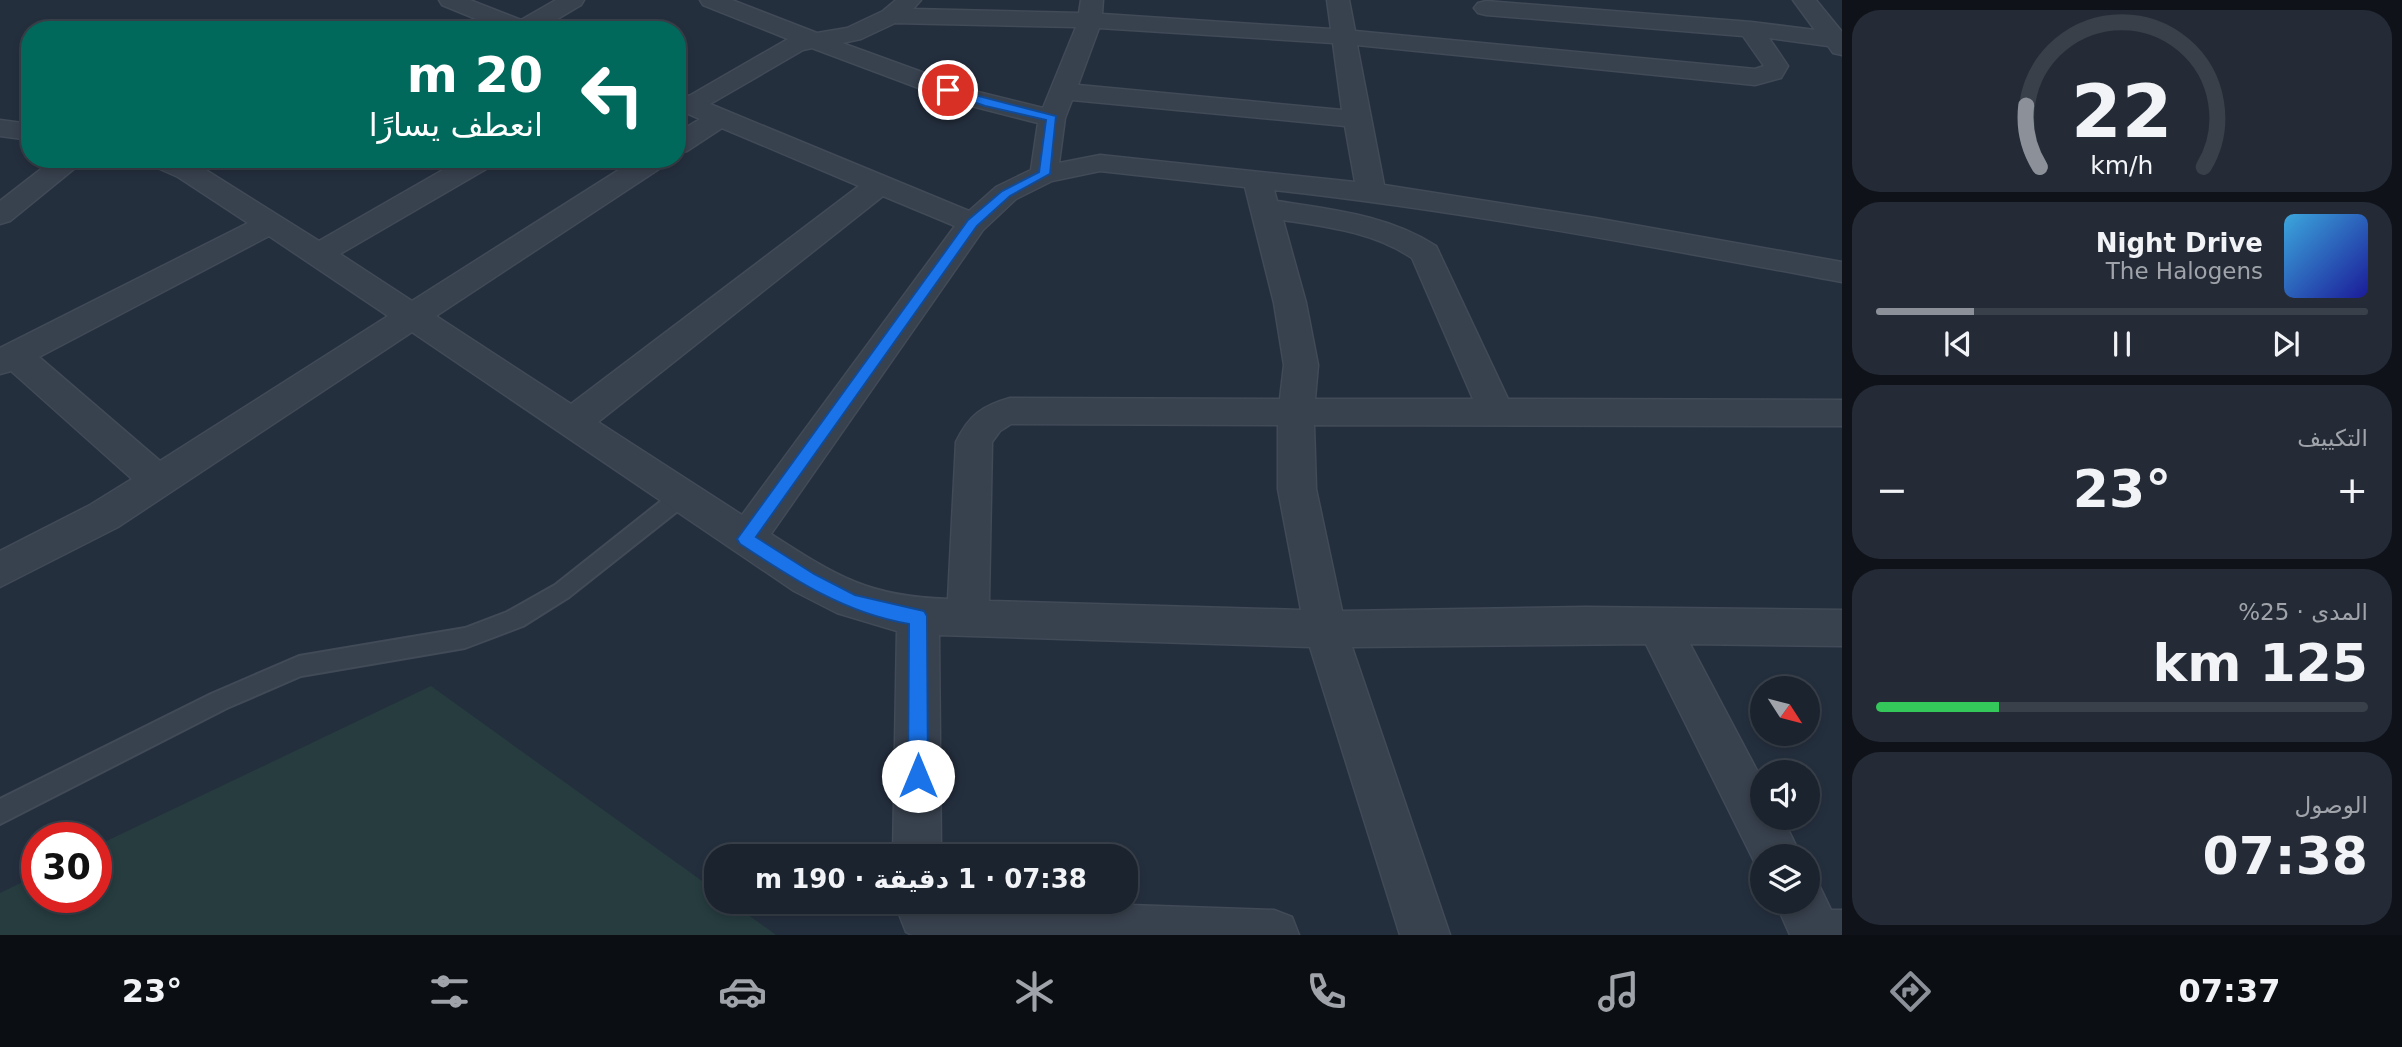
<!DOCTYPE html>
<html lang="ar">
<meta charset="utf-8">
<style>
:root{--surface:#1b232e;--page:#242b36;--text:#f1f3f6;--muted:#a0a4aa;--line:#39404a;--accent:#8c9099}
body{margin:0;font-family:"DejaVu Sans",Vazirmatn,sans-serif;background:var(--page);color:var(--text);direction:rtl;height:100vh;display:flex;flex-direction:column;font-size:26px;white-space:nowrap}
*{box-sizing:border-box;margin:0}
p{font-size:23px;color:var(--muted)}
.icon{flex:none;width:38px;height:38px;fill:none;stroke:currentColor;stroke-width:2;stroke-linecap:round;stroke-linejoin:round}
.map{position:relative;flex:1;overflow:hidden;direction:ltr}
.details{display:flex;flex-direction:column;gap:10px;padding:10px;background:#0f1319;width:560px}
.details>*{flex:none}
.top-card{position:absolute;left:21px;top:21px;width:665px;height:147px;border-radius:28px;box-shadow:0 4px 10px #0003,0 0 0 2px var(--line);direction:rtl;background:#00695c;color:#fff;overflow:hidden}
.needle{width:46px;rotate:126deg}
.tools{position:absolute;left:1750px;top:676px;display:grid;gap:14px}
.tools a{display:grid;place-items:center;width:70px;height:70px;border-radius:50%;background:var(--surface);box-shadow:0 4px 10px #0003,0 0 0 2px var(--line);font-size:35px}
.speed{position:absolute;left:21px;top:822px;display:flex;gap:14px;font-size:35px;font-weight:700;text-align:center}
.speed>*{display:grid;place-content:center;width:91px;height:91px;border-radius:50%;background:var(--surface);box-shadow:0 4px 10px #0003,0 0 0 2px var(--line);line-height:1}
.speed .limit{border:10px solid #d22;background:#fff;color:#111}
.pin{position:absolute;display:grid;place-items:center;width:60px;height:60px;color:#fff;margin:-30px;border:4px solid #fff;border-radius:50%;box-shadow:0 2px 7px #0007}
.me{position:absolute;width:77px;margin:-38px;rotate:0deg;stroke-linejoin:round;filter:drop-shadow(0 0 5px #0008)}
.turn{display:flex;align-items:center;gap:24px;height:147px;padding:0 28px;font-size:32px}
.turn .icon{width:91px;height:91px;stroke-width:2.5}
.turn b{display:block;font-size:49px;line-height:60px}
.big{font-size:52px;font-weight:700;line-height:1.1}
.details .card{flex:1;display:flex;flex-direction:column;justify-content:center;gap:10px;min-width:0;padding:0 24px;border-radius:28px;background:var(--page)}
.details .dial{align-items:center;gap:0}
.dial svg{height:182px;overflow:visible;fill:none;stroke:var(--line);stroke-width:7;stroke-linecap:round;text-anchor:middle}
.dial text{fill:var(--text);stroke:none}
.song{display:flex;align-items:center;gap:21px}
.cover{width:84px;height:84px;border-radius:10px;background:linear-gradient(135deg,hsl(200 70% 55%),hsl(240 70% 35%))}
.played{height:7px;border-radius:4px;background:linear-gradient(90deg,var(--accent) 20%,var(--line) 20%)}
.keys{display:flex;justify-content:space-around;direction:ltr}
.heat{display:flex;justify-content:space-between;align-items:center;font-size:38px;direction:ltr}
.charge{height:10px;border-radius:5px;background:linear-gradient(90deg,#34c759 25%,var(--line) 0)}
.trip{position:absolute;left:704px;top:844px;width:434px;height:70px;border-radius:28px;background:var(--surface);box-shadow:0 4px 10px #0003,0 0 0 2px var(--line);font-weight:700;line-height:70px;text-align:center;direction:rtl}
.dock{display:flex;height:112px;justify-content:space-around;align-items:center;background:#0b0e12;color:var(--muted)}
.dock .icon{width:49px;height:49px}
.dock .on{color:var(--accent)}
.dock b{font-size:32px;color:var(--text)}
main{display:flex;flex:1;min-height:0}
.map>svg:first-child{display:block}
.green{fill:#263c3f}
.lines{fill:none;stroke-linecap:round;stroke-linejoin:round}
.lane-casing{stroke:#414a57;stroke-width:4}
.street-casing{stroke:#414a57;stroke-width:3}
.lane{fill:#38414e;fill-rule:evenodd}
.street{fill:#38414e;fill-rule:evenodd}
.route{fill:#1a73e8;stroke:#114b97;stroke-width:2}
</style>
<main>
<section class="details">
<div class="card dial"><svg viewBox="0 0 100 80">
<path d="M14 69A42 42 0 1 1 86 69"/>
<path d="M14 69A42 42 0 0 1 8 42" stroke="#8c9099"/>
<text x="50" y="56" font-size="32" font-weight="700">22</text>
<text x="50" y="72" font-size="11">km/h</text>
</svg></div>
<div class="card">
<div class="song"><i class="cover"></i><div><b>Night Drive</b><p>The Halogens</p></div></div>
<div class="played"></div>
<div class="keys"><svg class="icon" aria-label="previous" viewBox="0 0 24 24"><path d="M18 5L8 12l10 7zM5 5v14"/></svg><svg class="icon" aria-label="pause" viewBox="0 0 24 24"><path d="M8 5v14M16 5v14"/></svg><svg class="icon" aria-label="next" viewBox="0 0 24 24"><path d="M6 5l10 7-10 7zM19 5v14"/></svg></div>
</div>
<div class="card"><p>التكييف</p>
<div class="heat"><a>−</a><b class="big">23°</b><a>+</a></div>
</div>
<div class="card"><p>المدى · 25%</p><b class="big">125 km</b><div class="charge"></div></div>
<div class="card"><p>الوصول</p><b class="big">07:38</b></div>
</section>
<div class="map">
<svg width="1842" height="935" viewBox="0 0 1842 935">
<rect width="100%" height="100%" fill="#242f3e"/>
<path class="green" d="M431,686L716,891V901H729L776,935H0V893L37,875V898H96V846Z"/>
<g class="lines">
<defs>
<path id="lane" d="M682,488L689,490L692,496L689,502L569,597L523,626L465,648L301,676L227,708L0,824V799L211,694L299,656L465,628L507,612L555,585L675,490Z"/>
<path id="street" d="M439,0H470L521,20L556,0H584L581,5L539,30H503L442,5Z
M700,0H732L817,33L847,28L883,11L896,0H921L913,9L1079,13L1081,0H1103L1102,14L1331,29L1327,0H1349L1355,31L1755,69L1764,66L1743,36L1486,15L1478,13L1474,8L1478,3L1486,1L1751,22L1815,30L1793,0H1816L1842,32V55L1833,53L1828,46L1769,38L1788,66L1781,78L1755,85L1357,45L1384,185L1595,218L1842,262V282C1654,247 1465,211 1274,190L1277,201C1333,210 1388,215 1436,246L1508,399L1842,400V426L1314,425L1316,489L1342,611L1586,607L1842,610V646L1690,644L1762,780V817H1782L1801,856H1762V874L1760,873L1646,644L1352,647L1450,935H1400L1310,647L939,635L941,856H893L897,631L837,613L794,591L412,332L118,527L0,587V551L90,505L132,479L11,371L0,374V348L248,223L178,177L151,165L147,159H185L198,165L319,241L462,159H497L493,165L340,254L412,301L636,159H669L665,165L436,316L571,404L859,186L722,128L687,151L677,153V133L700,119L677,109V92L689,96L788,39L703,5ZM895,23L1076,27L1043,108L974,91L842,43L861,39ZM1099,28L1333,43L1342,110L1078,85ZM812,48L956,102L1038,123L1031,170L996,187L969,211L710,104L803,50ZM1072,100L1345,126L1355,182L1100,155L1059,163L1065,118ZM1100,171L1245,187L1274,303L1284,365L1280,399L1010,398C982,406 969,415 956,442L948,599C869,597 836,576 771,534L983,230L1016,199L1052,181ZM883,196L955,226L742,515L598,422ZM1283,220C1329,227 1373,232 1412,258L1473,399H1315L1318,365L1306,303ZM269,236L388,316L160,461L39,357ZM1011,424L1278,425V489L1301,610L989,601L992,442L1000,431Z
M0,120L30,124V140L0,136Z
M54,159H86L10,221L0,224V201Z
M1808,879L1818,883L1831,910H1842V935H1790L1775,901H1808Z
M894,901H1015L1274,910L1292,917L1299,935H912L906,932Z"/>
</defs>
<use href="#lane" class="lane-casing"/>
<use href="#street" class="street-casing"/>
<use href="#lane" class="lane"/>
<use href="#street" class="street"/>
</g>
<path class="route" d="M944,87L1056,116L1050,174L1010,196L977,226L756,537L814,574L855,595L924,611L927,616L928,776L925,783L918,786L911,783L908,776L909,624C844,613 793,579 740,544L737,539L968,220L1002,191L1039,172L1046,120L985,106L944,92Z"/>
</svg>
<div class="tools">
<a><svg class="needle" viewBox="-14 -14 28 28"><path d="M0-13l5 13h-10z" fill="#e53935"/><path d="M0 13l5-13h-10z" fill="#a0a4aa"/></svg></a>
<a><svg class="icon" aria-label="sound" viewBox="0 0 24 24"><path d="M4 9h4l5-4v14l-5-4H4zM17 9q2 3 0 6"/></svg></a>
<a><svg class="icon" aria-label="layers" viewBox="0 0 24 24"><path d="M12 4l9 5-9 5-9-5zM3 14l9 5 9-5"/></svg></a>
</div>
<div class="speed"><div class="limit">30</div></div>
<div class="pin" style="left:948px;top:90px;background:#d93025"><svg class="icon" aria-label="arrive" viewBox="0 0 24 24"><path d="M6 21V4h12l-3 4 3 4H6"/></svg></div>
<svg class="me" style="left:918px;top:776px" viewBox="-20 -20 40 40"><circle r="19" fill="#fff"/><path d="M0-13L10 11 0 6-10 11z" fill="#1a73e8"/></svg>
<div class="trip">07:38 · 1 دقيقة · 190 m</div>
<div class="top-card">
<div class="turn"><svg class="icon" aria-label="left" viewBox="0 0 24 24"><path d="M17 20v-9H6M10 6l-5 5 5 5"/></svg><div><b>20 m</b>انعطف يسارًا</div></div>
</div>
</div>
</main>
<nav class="dock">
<b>07:37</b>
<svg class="icon on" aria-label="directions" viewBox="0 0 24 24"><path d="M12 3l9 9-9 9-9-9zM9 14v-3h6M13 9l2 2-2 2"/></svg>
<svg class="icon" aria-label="music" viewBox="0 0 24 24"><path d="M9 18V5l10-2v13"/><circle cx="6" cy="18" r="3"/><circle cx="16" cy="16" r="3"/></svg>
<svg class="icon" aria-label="phone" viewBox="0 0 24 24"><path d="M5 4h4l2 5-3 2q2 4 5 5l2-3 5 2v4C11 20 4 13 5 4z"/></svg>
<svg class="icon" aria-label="climate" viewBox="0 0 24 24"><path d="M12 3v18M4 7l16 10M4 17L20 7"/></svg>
<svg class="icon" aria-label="car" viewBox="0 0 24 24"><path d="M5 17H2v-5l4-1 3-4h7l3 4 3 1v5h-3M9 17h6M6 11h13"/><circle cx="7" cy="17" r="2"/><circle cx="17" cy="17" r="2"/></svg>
<svg class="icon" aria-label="filters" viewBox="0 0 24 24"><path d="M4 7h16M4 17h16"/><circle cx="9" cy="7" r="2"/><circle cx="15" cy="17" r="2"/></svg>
<b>23°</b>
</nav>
